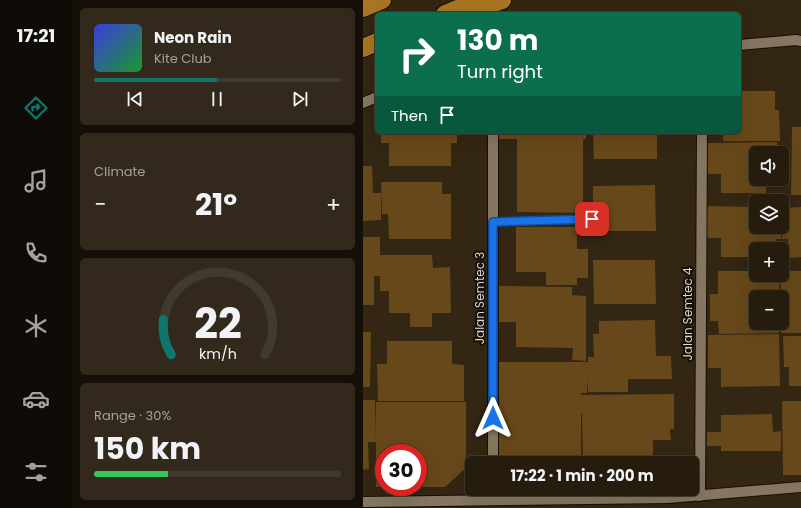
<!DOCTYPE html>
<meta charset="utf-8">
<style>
:root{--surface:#261c0e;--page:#32291c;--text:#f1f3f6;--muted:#a4a19e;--line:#423a2e;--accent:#0f766e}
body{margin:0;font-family:Poppins,sans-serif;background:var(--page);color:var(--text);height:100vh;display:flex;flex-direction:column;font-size:15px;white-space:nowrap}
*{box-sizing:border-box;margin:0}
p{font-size:13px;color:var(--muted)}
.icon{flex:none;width:22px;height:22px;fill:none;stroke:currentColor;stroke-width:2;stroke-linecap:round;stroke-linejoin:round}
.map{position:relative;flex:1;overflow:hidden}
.side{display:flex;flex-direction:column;gap:8px;padding:8px;background:#150f08;width:291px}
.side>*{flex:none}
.guide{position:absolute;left:12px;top:12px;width:366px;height:122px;border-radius:6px;box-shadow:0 4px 16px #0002,0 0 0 1px var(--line);background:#0b6e4f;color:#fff;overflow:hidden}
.buttons{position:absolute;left:386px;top:146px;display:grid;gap:8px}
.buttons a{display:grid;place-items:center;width:40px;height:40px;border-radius:6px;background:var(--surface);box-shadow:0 4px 16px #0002,0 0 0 1px var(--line);font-size:20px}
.speed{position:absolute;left:12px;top:444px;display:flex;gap:8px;font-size:20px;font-weight:700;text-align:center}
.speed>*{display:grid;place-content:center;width:52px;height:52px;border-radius:50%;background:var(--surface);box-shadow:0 4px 16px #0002,0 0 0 1px var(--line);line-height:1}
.speed .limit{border:6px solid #d22;background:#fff;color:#111}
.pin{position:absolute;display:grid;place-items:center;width:34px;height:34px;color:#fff;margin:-17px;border-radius:8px;box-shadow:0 2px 6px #0006}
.me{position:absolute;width:44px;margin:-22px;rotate:0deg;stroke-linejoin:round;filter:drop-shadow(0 0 3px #0008)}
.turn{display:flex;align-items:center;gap:14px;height:84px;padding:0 16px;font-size:18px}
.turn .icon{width:52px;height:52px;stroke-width:2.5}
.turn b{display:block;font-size:28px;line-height:34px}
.then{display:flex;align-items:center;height:38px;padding:0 16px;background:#0003;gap:8px;font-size:15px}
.big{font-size:30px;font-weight:700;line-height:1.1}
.side .card{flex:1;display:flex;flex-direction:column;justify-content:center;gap:6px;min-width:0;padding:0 14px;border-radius:6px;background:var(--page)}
.side .dial{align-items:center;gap:0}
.dial svg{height:104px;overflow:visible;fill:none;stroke:var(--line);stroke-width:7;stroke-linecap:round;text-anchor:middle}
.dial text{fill:var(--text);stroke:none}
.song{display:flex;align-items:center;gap:12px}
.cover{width:48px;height:48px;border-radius:6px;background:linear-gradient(135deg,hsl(240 70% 55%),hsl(130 70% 35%))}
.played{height:4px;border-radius:2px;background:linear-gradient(90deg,var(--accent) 50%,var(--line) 50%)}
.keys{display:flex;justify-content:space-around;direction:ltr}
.heat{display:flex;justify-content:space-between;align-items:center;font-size:22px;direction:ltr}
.charge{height:6px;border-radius:3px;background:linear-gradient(90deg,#34c759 30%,var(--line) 0)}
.trip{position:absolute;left:102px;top:456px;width:234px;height:40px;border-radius:6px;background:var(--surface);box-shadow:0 4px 16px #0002,0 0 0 1px var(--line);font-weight:700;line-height:40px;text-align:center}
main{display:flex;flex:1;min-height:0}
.tab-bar{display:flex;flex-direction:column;width:72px;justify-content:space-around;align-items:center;background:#0f0b06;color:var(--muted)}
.tab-bar .icon{width:28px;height:28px}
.tab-bar .selected{color:var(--accent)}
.tab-bar b{font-size:18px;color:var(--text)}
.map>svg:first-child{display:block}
.building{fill:#66481a}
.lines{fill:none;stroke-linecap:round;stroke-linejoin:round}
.lane-casing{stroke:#1a0f00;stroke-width:6}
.street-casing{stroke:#1a0f00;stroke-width:12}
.highway-casing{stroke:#1a0f00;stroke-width:20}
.lane{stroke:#857661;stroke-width:5}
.street{stroke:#857661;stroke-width:10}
.highway{stroke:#a87623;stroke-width:18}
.route-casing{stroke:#114b97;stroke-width:10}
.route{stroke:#1a73e8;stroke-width:7}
.labels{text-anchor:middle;stroke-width:4;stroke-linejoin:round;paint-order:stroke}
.street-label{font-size:12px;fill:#ddd5c9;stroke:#161008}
</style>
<main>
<nav class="tab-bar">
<b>17:21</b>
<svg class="icon selected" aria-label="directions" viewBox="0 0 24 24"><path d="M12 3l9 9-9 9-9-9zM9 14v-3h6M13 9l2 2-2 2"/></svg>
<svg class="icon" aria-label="music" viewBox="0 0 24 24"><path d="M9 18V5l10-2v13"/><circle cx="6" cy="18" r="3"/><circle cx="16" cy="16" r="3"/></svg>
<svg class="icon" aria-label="phone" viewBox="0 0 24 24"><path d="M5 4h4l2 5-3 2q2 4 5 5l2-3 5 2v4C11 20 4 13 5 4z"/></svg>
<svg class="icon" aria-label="climate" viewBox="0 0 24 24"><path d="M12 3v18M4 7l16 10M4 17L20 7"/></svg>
<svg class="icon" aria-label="car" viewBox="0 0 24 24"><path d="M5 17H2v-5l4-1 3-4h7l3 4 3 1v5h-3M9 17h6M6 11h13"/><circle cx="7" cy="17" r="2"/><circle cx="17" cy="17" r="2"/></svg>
<svg class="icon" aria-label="filters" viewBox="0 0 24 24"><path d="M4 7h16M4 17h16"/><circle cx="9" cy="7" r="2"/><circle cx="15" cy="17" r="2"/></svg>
</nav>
<section class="side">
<div class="card">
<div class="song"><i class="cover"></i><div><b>Neon Rain</b><p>Kite Club</p></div></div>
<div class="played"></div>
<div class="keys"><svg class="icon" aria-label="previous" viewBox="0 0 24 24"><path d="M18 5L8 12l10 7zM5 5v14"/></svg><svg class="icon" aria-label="pause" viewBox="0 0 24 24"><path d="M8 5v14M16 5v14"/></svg><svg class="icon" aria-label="next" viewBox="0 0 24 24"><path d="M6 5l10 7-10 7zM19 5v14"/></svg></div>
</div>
<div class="card"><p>Climate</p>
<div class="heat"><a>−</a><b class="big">21°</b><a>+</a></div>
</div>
<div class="card dial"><svg viewBox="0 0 100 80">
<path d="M14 69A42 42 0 1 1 86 69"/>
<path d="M14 69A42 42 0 0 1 8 42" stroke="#0f766e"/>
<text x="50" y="56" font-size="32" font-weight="700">22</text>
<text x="50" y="72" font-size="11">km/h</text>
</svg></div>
<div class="card"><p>Range · 30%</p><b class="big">150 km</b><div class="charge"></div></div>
</section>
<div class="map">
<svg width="438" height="508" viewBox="0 0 438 508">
<rect width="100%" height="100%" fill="#332613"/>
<path class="building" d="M376,91H412V110H416L417,141H360V132H376Z
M429,127H438V195H428Z
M18,132H94V143H88V166H26V143H18Z
M134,132H223V139H220V213L154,212V139H134Z
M230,132H294V159H231Z
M414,142L415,153H393V179H403V193H358V174H341V143Z
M0,166H9L10,193H18V220L0,221Z
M18,182H79V194H88V239H26L25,214H19Z
M292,185L293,231H230V186Z
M341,206L393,207V227H418V239H413V249H393V257H358V238H341Z
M438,207V257L426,258L425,239H419V208Z
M153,227H214V249H225V278H214V285H183V272H153Z
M0,237H17V255H69L70,268L87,267L88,313H69V327H47V313H26V291H17V276H11V305H0Z
M230,260H292L293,304H231Z
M355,271H393V275H416V297H393V323H416V333L356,334L355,321H347V294H355Z
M419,271H438V333H418L419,297H418L417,275H419Z
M136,286L209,287V295L223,296V361L209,360L210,348L153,347V322H136Z
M292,320L293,356H308L309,379H265V392H225L224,379V393H218V395L311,394V429H307L308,440H290V463H220L219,414H197H218V463H151V461H135V362H225V357H231L230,334H236V321Z
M0,332H8L7,387H0Z
M416,334L417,386L358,387V368H345V335Z
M420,336H438V386H426V367H421Z
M24,341H89V364L101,365V401H15L14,364H24Z
M0,400H12V440L13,402H103V468L82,487H55V453H21V487H13V442H5L6,469L0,470Z
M419,401H438V475H420Z
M409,414L410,432L418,431V451H358V446H344V432H358V415Z"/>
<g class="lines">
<defs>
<path id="lane" d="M130,222L229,219"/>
<path id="street" d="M376,45L433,40L438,41
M0,103L14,97
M130,132V463
M130,489V500
M337,496L339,132
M0,502L305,498L438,487"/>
<path id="highway" d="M0,8L19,0
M82,14L112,2
M101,14L139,0
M0,48L14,42"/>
</defs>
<use href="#lane" class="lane-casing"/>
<use href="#street" class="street-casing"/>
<use href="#highway" class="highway-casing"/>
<use href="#lane" class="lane"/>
<use href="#street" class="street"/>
<use href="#highway" class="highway"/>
</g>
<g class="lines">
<defs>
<path id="route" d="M130,418V222L229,219"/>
</defs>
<use href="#route" class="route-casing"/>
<use href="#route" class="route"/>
</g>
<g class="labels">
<g class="street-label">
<text transform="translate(117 298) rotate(-90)" y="4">Jalan Semtec 3</text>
<text transform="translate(325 314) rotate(-90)" y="4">Jalan Semtec 4</text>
</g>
</g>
</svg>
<div class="buttons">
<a><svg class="icon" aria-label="sound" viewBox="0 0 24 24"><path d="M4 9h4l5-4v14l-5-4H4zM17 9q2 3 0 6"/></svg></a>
<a><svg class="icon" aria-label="layers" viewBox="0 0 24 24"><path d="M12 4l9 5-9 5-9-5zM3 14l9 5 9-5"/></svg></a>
<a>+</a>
<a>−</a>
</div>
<div class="speed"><div class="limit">30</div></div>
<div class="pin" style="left:229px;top:219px;background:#d93025"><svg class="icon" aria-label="arrive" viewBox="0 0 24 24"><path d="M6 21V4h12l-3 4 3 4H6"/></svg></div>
<svg class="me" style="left:130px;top:418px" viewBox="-20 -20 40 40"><path d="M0-17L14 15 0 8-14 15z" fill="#1a73e8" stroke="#fff" stroke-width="4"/></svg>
<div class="trip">17:22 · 1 min · 200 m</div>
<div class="guide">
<div class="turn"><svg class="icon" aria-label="right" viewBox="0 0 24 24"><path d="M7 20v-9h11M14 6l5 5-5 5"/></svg><div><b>130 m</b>Turn right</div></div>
<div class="then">Then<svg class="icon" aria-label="arrive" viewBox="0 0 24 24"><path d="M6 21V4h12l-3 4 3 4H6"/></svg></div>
</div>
</div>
</main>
